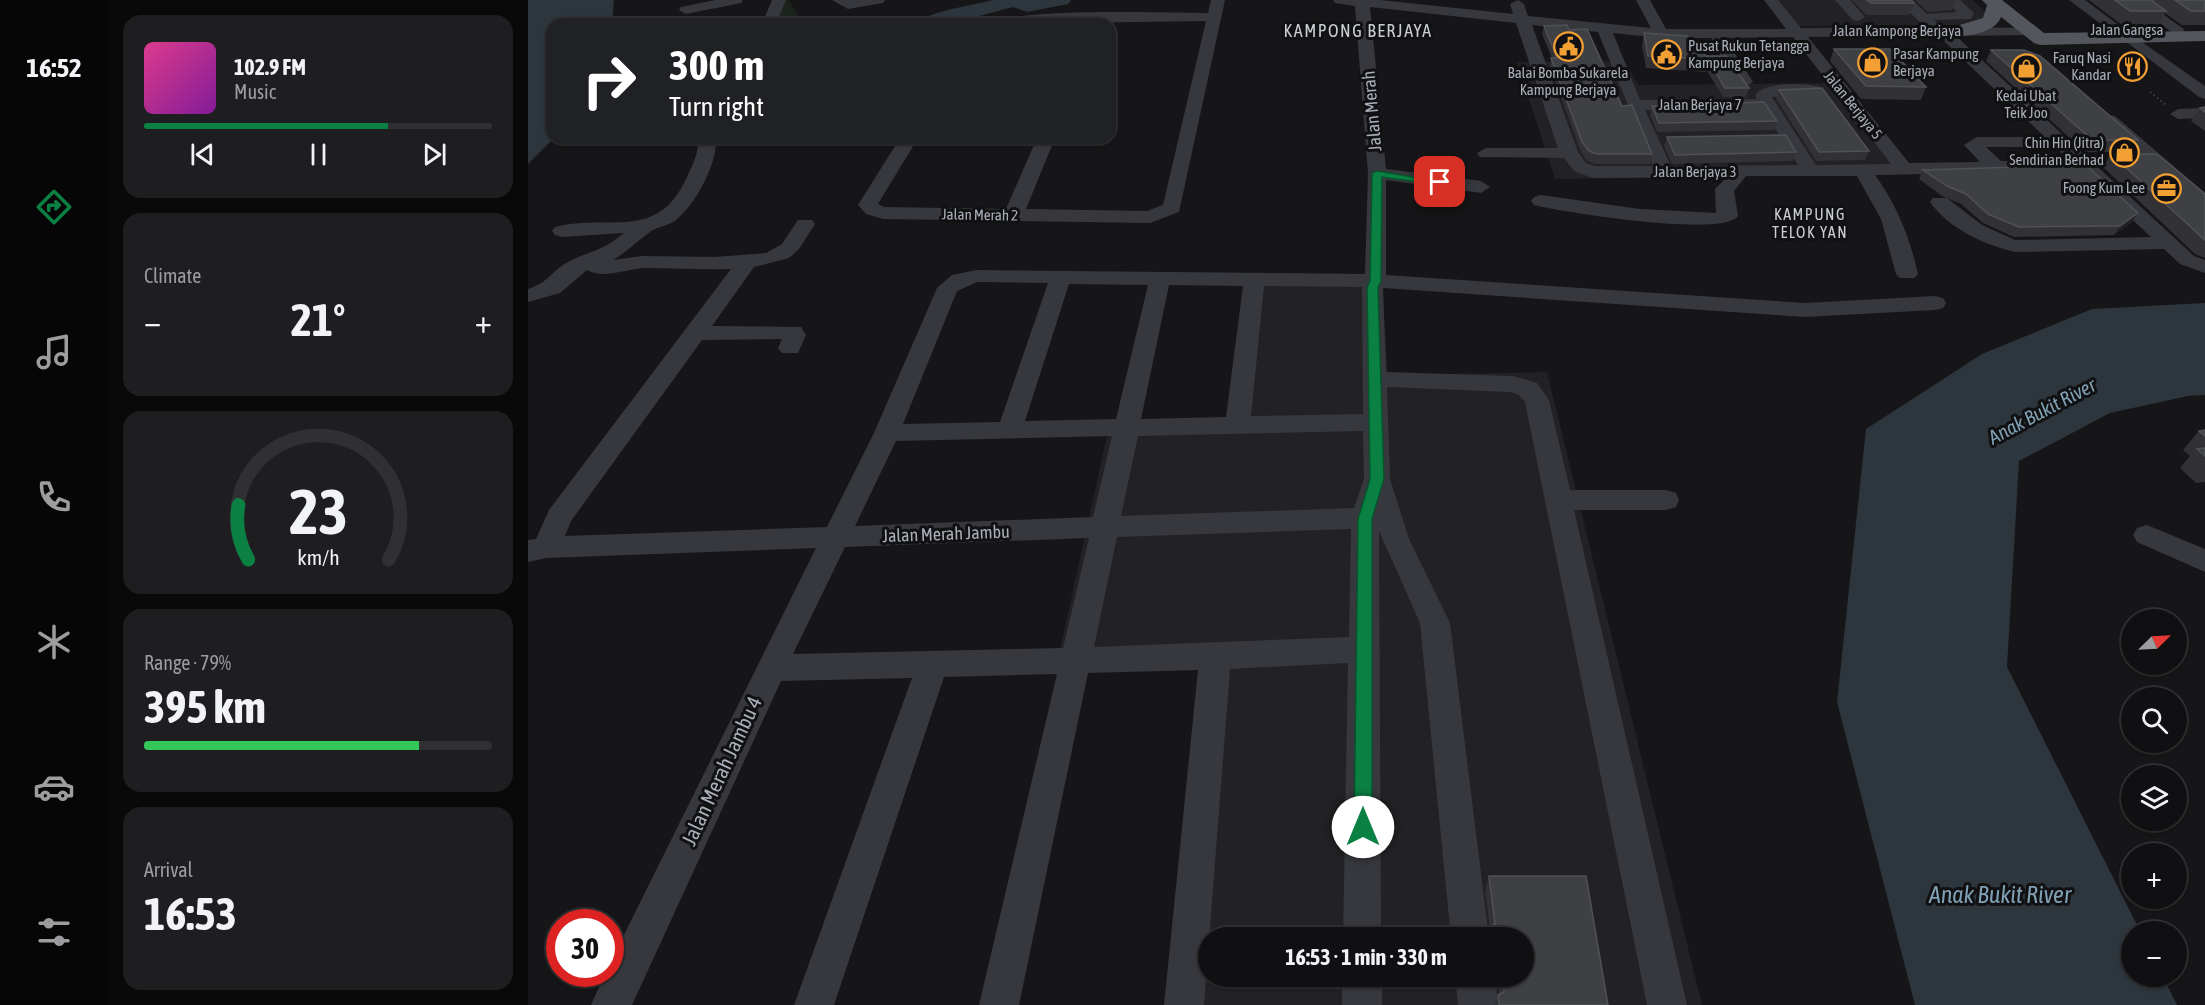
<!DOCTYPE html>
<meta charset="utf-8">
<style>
:root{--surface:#101012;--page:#1e1e20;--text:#f1f3f6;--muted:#9c9d9f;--line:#303032;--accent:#0b8043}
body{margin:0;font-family:"Asap Condensed",sans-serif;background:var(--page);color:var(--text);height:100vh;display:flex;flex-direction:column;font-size:22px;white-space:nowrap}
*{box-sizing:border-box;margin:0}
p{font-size:20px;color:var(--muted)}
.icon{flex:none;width:33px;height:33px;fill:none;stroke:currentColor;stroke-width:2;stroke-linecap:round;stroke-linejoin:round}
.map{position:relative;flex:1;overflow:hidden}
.panel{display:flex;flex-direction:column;gap:15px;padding:15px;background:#09090a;width:420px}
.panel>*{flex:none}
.top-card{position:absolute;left:18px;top:18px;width:570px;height:126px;border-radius:18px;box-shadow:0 2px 4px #0004,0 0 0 2px var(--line);background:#202124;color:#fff;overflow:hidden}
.needle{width:39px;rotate:66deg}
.controls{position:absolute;left:1593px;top:609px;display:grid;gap:12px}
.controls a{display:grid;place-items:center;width:66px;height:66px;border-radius:50%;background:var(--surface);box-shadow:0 2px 4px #0004,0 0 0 2px var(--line);font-size:30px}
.speed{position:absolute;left:18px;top:909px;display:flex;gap:12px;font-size:30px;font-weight:700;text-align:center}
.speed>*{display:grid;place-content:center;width:78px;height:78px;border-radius:50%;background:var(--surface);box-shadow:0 2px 4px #0004,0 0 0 2px var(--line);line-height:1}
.speed .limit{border:9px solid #d22;background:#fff;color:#111}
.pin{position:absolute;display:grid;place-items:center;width:51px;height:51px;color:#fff;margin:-26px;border-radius:12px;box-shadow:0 3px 9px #0006}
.me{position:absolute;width:66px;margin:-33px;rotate:0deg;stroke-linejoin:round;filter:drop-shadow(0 0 4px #0008)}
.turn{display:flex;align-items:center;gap:21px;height:126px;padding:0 24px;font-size:27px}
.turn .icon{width:78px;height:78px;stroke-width:2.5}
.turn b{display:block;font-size:42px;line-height:51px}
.big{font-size:45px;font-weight:700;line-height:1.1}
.panel .widget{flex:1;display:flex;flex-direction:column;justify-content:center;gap:9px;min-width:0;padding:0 21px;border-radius:18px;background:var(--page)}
.panel .dial{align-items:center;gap:0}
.dial svg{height:156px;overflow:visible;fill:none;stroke:var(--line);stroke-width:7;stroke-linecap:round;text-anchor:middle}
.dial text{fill:var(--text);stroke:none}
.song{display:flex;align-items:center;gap:18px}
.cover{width:72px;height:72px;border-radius:9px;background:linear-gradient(135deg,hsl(330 70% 55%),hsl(290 70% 35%))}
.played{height:6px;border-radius:3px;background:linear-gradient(90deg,var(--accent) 70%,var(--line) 70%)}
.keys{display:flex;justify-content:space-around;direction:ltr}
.heat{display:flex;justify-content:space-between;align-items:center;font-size:33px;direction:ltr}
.charge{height:9px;border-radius:4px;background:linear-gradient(90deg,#34c759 79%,var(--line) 0)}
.trip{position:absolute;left:670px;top:927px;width:336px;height:60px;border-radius:30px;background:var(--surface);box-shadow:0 2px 4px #0004,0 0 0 2px var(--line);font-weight:700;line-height:60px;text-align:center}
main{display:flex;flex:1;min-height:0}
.tabs{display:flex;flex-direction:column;width:108px;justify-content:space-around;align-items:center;background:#060607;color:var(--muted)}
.tabs .icon{width:42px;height:42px}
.tabs .on{color:var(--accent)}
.tabs b{font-size:27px;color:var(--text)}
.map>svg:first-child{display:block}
.built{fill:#222225;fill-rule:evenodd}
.green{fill:#1c231c}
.water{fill:#2c363c}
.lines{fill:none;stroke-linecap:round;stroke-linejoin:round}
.river{fill:#2c363c;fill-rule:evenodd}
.path{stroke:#3d3f44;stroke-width:2;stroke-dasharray:1.5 3;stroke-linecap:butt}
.minor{fill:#37383d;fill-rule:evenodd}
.major{fill:#53565c;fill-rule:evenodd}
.wall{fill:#323236}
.shaded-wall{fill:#212124}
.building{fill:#3f4044;stroke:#4f5156;stroke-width:1.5}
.route{fill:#0b8043;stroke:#07532c;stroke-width:1.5}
.labels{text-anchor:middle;stroke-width:6;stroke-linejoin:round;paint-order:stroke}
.far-street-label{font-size:15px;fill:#a8aeb8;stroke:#111113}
.far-poi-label{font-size:15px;fill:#a8aeb8;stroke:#111113;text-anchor:end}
.far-neighbourhood-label{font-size:16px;letter-spacing:1.5px;fill:#c9cdd4;stroke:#111113}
.far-quarter-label{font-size:18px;letter-spacing:1.5px;fill:#c9cdd4;stroke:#111113}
.street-label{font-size:18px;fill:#a8aeb8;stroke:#111113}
.water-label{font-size:20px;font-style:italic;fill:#7fa0b3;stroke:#111113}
.near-street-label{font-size:21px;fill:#a8aeb8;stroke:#111113}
.near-water-label{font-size:24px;font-style:italic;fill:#7fa0b3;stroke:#111113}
</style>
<main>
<nav class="tabs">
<b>16:52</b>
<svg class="icon on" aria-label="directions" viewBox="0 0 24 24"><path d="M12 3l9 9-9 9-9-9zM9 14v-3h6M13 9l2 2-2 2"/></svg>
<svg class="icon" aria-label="music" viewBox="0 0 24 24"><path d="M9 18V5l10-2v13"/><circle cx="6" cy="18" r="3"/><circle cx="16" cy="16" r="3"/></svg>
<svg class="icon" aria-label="phone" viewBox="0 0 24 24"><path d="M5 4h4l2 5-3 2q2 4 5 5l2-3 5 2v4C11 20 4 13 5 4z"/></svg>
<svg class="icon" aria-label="climate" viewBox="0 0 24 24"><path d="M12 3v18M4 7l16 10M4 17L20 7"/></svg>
<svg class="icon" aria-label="car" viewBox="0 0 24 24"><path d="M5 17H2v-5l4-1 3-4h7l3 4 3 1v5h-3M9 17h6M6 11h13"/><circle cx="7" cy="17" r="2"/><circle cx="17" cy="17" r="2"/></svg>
<svg class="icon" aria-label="filters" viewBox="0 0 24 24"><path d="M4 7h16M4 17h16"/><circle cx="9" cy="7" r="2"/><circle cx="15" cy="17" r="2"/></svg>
</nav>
<section class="panel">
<div class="widget">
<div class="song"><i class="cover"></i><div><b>102.9 FM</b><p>Music</p></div></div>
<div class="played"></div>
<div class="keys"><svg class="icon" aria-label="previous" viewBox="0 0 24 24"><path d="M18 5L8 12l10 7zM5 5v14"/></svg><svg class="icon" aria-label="pause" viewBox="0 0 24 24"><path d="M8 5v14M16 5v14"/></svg><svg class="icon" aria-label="next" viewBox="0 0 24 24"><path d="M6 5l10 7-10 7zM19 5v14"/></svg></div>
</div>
<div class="widget"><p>Climate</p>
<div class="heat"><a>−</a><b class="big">21°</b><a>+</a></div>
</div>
<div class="widget dial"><svg viewBox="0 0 100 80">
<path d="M14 69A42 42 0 1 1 86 69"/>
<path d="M14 69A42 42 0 0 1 9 41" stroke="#0b8043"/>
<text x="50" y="56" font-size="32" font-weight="700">23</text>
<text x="50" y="72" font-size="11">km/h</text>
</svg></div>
<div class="widget"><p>Range · 79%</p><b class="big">395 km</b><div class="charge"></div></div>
<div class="widget"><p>Arrival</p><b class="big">16:53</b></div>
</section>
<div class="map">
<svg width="1677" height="1005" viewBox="0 0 1677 1005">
<rect width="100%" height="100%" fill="#161618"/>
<path class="built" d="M1248,0H1444L1461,15L1449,25L1268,26Z
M1097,61L1110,85L1312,83L1388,174L1027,179L989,62Z
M854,283L860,375L1019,372L1174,1005H650L682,665L528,668L580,431L704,429L718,286ZM681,938H996V976H681Z"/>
<path class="green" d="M253,0H261L274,24H245Z"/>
<path class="water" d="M0,0H86L84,24H24L26,138L0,164Z
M1677,303V395L1660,396L1582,413L1491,461L1479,667L1612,931L1604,932V976L1635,977L1649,1005H1387L1309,702L1338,429L1454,354L1564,309Z"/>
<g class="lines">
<path class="river" d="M465,0H543L540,4L499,12L485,7L421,24H389C398,11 448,5 465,0Z"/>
<path class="path" d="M333,20L353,19L371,24
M1622,92L1638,105"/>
<path class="minor" d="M187,0H215L213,3L158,14L151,10L153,7Z
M244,0H258L248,24H234Z
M304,0H357L355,3L320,9Z
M683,0H697L651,212L622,223L355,219L338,214L330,205L372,138H390L350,204L356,207L478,209L509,138H527L498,209L619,211L635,205L678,21L467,24C482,7 648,13 680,13Z
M805,0H852L985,14L982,4L990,0L996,4L1000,16L1123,28L1108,0H1122L1138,29H1258L1236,0H1250L1273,28L1397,27L1369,0H1384L1399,14L1429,12L1417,0H1432L1446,13L1443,19L1406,20L1414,27L1507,28L1509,31L1502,35L1428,36L1666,256L1677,260V273L1652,264L1636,249L1487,252C1457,245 1421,229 1402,202L1405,198H1419L1454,225L1487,240L1623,237L1552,171L1347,175C1369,205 1382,238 1390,274L1386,278H1372L1368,274L1353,219L1329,176H1218L1206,191L1210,216C1195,238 1035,212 1006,205L1003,201L1006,197L1013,195L1112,209L1188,213L1187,189L1199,177L1064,178L1046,171L1036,158L952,157L949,153L958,148H1030L988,23L842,7L858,169L953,181L962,187L953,193L858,180V275L1277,303L1407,296L1415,298L1418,303L1415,308L1407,310L1277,317L855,288L858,372L985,376L1009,383L1021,400L1042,490H1138L1148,493L1151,500L1148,507L1138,510H1046L1159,1005H1119L997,402L991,395L983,392L859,387L862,479L881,539L922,623L961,938H923L892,623L851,531L853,938H815L820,663L702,669L676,1005H636L670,670L560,673L491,1005H451L529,674L416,677L306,1005H266L384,678L253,681L104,1005H63L77,974H82V963L288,548L18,558L0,562V540L8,539L21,510L203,269C175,270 147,268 118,268C100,268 76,280 59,270L32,293L0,302V289C21,282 22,273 38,263C60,251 74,252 96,233L34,237L27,235L24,231L27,227C82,213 129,243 159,177C165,164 171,153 170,138H188C190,163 167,205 148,220C141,226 130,226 122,232C109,241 99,252 85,260L114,256L187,257L238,253L254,244L270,220H284L287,224L271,249L261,258L226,267L184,326L273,327L278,335L270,353H254L250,348L254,339L174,340L43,521L37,536L299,527L346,433L409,288L424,275L449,270L837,274L840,173L827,6L807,3ZM1004,25L1070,32L1125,166H1067L1058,163L1050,152ZM1085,33L1133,38H1185L1183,40L1211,85L1217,87L1225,82L1197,38L1265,37L1363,164L1288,165L1244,97L1286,95L1294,90L1292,87C1276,83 1238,81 1227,95L1229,99L1112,100ZM1416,36L1417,42L1541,160L1473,161L1458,147H1498L1507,142L1498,137H1449L1436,145L1452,162L1381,163L1280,37ZM1235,109L1270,165L1143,166L1117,110ZM449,282L520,283L472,422L375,424L429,291ZM541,284L620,285L588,419L497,421ZM641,285L715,286L698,417L613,419ZM736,286L834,287L835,414L723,416ZM835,431L836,479L826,508L593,516L610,436ZM584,436L565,517L327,526L368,441ZM823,529L821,637L566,647L589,537ZM561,538L535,648L265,654L317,547Z
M1307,0H1322L1337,17L1330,21L1325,20Z
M1541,0H1557L1597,30L1590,34L1585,33Z
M1599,0H1615L1657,30L1650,34L1645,33Z
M1601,33L1677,86V99L1671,97L1596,40L1594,37Z
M1677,108V118L1650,119L1642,114L1650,109Z
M1581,115L1587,116L1677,193V209L1670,207L1575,124L1572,120L1575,116Z
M1619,525L1677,549V572L1609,542L1605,535L1609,528Z
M814,976H854V1005H814Z
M927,976H967L970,1005H930Z"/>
<path class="major" d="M1454,0H1474L1516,33L1677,31V41L1512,45L1506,43L1473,17C1468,32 1439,38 1425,35L1422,31L1425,27L1455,18L1459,5Z"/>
</g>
<path class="wall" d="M1324,0H1383L1386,3L1381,15H1338Z
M1387,0H1428L1424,10L1400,12Z
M1561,0H1677V25H1654L1637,13L1630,25H1594Z
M1016,26L1041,30L1094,106L1124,154L1122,164H1067L1059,161L1053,152L1022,67L1023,58H1024L1014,34Z
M1116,33L1178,56L1221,88L1218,97H1195L1178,69V72L1118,68L1114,46Z
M1306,49L1398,87L1393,100L1333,99L1302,61Z
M1463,50L1610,140L1603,152H1557L1458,61Z
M1251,90L1341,151L1337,160L1288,161L1248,99Z
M1206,103L1249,121L1246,130L1129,132L1122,115L1124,106L1205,105Z
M1677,107V131L1663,121L1672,108Z
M1139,137L1268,152L1265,161L1144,164L1136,146Z
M1583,154L1677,194V258L1667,254L1575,167Z
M1395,170L1604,222L1586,235L1486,237L1455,223L1433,204L1414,196L1391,179Z
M1677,430V482L1668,483L1652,468L1662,456L1655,450L1671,431Z
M961,876L1080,1005H967L970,995L971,994L969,976H996V938H960L962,930L957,891Z"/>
<path class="shaded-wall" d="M1610,213L1604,222L1586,235L1592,226Z"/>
<path class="building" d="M1339,0H1383L1386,3H1343Z
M1587,0H1623L1638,11H1602Z
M1647,0H1677V11H1663Z
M1039,25L1041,30L1059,29L1094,106L1104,105L1124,154H1069L1061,151L1054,142L1023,58H1029L1016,26Z
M1116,33L1159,36L1181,59L1120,56Z
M1306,49H1362L1398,87L1338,86Z
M1463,50H1496L1512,56L1610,140H1564Z
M1178,56H1198L1221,88H1197L1181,60V59Z
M1294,88L1341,151L1291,152L1251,90Z
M1236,102L1249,121L1131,123L1124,106L1207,105L1206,103Z
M1677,107V112L1672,108Z
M1258,135L1268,152L1147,155L1139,137Z
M1583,154H1629L1677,194V240Z
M1558,165L1610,213L1592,226L1491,227L1460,214L1438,194L1419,186L1395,170Z
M1677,430V436L1671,431Z
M1677,448V456L1669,449Z
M961,876H1058L1080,1005H971L970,995L976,992L975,976H996V938H964L963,926L967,924Z"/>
<path class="route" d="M849,171L916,182L912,185L854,177L853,281L850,288L856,479L844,519V827L841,833L835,835L828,833L826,827L830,519L842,479L839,288L842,281L844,173Z"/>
<defs>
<symbol id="civic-ring" viewBox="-11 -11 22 22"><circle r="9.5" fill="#111113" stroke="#f29f33" stroke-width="1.5"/><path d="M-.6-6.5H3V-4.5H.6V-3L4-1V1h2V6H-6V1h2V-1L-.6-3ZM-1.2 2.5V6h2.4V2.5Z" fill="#f29f33"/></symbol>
<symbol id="shop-ring" viewBox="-11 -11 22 22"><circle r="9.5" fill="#111113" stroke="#f29f33" stroke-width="1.5"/><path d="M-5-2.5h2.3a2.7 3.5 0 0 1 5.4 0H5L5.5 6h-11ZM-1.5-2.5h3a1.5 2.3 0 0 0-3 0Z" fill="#f29f33"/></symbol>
<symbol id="restaurant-ring" viewBox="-11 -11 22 22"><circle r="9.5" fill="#111113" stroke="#f29f33" stroke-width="1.5"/><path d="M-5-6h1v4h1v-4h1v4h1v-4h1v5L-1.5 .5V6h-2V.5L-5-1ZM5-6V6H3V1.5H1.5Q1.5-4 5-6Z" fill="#f29f33"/></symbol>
<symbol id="office-ring" viewBox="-11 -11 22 22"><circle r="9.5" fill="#111113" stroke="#f29f33" stroke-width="1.5"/><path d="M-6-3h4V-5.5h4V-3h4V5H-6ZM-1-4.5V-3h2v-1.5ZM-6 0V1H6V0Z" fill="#f29f33"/></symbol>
</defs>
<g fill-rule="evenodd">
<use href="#civic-ring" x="1024" y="30" width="33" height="33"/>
<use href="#civic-ring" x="1122" y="38" width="33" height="33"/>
<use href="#shop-ring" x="1328" y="46" width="33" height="33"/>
<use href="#restaurant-ring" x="1588" y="50" width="33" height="33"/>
<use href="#shop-ring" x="1482" y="52" width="33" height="33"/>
<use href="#shop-ring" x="1580" y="136" width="33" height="33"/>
<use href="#office-ring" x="1622" y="172" width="33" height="33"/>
</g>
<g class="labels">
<g class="far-street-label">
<text x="1599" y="35">Jalan Gangsa</text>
<text x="1369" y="36">Jalan Kampong Berjaya</text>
<text x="1172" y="110">Jalan Berjaya 7</text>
<text transform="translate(1325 105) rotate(51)" y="5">Jalan Berjaya 5</text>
<text x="1167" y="177">Jalan Berjaya 3</text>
<text transform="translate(452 215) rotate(1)" y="5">Jalan Merah 2</text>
</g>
<g class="far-poi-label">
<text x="1160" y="51" text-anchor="start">Pusat Rukun Tetangga<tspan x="1160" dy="17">Kampung Berjaya</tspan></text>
<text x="1365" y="59" text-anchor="start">Pasar Kampung<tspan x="1365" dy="17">Berjaya</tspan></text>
<text x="1583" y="63">Faruq Nasi<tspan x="1583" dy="17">Kandar</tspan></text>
<text x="1040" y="78" text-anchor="middle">Balai Bomba Sukarela<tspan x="1040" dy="17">Kampung Berjaya</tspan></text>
<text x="1498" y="101" text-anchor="middle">Kedai Ubat<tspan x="1498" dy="17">Teik Joo</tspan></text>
<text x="1576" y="148">Chin Hin (Jitra)<tspan x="1576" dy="17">Sendirian Berhad</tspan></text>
<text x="1617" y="193">Foong Kum Lee</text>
</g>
<g class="far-neighbourhood-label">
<text x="1282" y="220">KAMPUNG<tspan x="1282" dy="18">TELOK YAN</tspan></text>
</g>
<g class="far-quarter-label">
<text x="830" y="37">KAMPONG BERJAYA</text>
</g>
<g class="street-label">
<text transform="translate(844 111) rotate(-95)" y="6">Jalan Merah</text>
<text transform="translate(418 534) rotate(-2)" y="6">Jalan Merah Jambu</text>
</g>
<g class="water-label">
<text transform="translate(1514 411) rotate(-28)" y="7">Anak Bukit River</text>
</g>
<g class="near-street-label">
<text transform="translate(194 771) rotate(-65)" y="7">Jalan Merah Jambu 4</text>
</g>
<g class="near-water-label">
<text x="1472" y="903">Anak Bukit River</text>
</g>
</g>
</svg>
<div class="controls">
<a><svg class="needle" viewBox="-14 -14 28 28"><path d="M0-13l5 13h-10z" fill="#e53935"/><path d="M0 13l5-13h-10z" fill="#9c9d9f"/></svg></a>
<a><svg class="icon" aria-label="search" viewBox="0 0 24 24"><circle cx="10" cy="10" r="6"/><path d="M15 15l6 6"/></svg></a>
<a><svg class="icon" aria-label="layers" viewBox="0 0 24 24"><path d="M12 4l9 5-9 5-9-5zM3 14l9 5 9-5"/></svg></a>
<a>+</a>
<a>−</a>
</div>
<div class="speed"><div class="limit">30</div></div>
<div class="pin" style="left:912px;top:182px;background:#d93025"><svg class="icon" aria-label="arrive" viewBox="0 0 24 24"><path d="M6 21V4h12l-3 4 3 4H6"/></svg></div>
<svg class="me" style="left:835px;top:827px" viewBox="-20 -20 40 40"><circle r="19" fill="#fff"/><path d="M0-13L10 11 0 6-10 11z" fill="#0b8043"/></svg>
<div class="trip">16:53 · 1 min · 330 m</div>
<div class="top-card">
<div class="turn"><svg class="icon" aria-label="right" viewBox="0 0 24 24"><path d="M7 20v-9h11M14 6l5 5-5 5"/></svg><div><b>300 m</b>Turn right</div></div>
</div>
</div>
</main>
